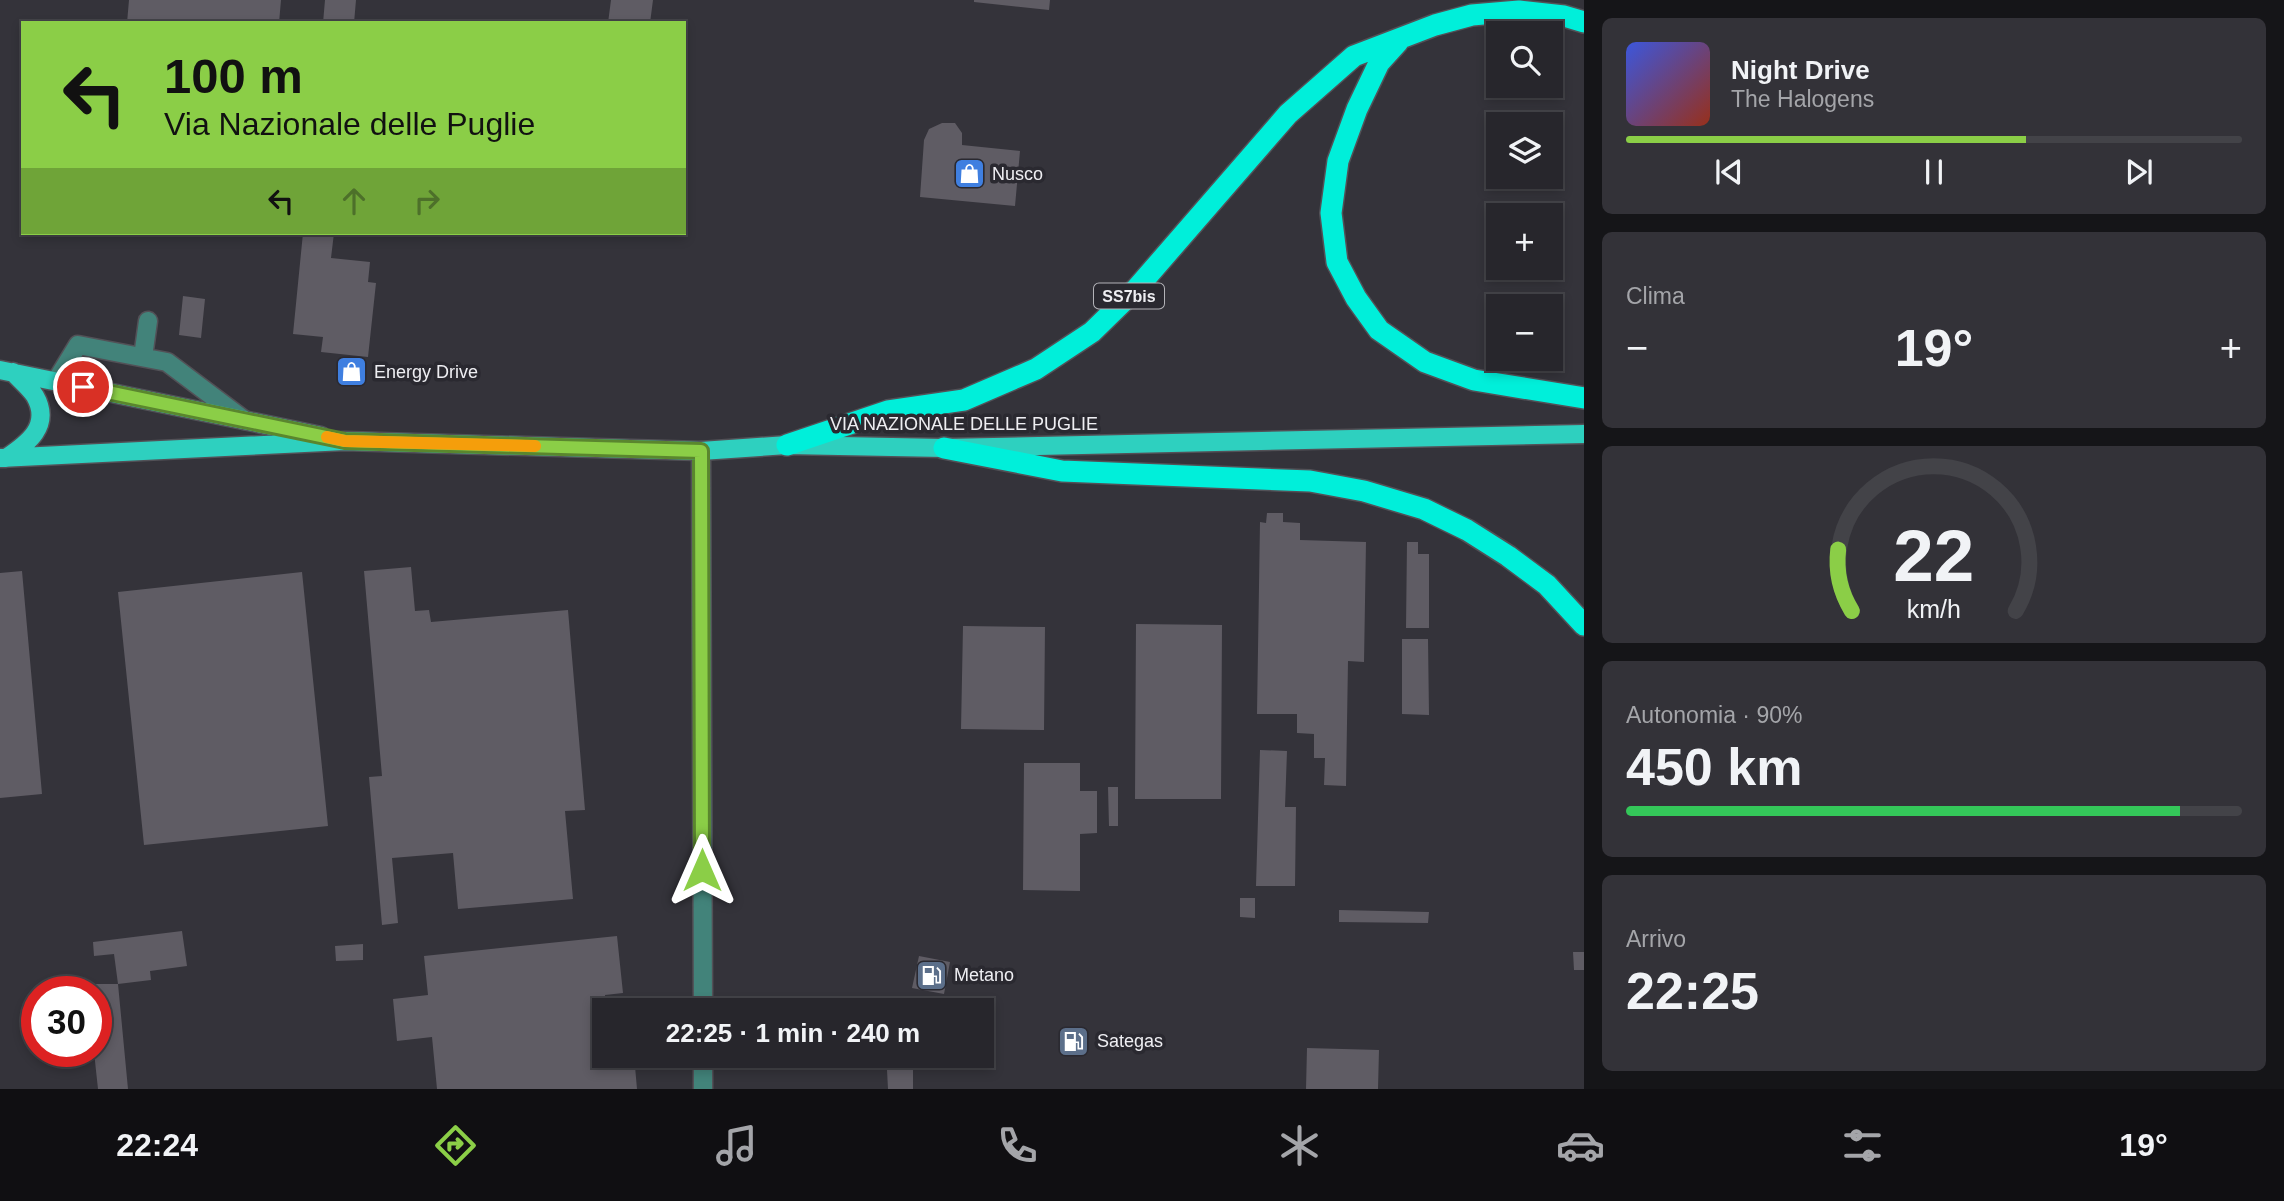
<!DOCTYPE html>
<html lang="it">
<meta charset="utf-8">
<style>
:root{--surface:#27262c;--page:#333238;--text:#f1f3f6;--muted:#a4a5a9;--line:#434348;--accent:#8bce47}
body{margin:0;font-family:Arial,sans-serif;background:var(--page);color:var(--text);height:100vh;display:flex;flex-direction:column;font-size:26px;white-space:nowrap}
*{box-sizing:border-box;margin:0}
p{font-size:23px;color:var(--muted)}
.icon{flex:none;width:38px;height:38px;fill:none;stroke:currentColor;stroke-width:2;stroke-linecap:round;stroke-linejoin:round}
.map{position:relative;flex:1;overflow:hidden}
.drawer{display:flex;flex-direction:column;gap:18px;padding:18px;background:#151518;width:700px}
.drawer>*{flex:none}
.guide{position:absolute;left:21px;top:21px;width:665px;height:214px;border-radius:0px;box-shadow:0 4px 10px #0003,0 0 0 2px var(--line);background:#8bce47;color:#111;overflow:hidden}
.fabs{position:absolute;left:1486px;top:21px;display:grid;gap:14px}
.fabs a{display:grid;place-items:center;width:77px;height:77px;border-radius:0px;background:var(--surface);box-shadow:0 4px 10px #0003,0 0 0 2px var(--line);font-size:35px}
.speed{position:absolute;left:21px;top:976px;display:flex;gap:14px;font-size:35px;font-weight:700;text-align:center}
.speed>*{display:grid;place-content:center;width:91px;height:91px;border-radius:50%;background:var(--surface);box-shadow:0 4px 10px #0003,0 0 0 2px var(--line);line-height:1}
.speed .limit{border:10px solid #d22;background:#fff;color:#111}
.pin{position:absolute;display:grid;place-items:center;width:60px;height:60px;color:#fff;margin:-30px;border:4px solid #fff;border-radius:50%;box-shadow:0 2px 7px #0007}
.me{position:absolute;width:77px;margin:-38px;rotate:0deg;stroke-linejoin:round;filter:drop-shadow(0 0 5px #0008)}
.turn{display:flex;align-items:center;gap:24px;height:147px;padding:0 28px;font-size:32px}
.turn .icon{width:91px;height:91px;stroke-width:2.5}
.turn b{display:block;font-size:49px;line-height:60px}
.lanes{display:flex;align-items:center;height:66px;padding:0 28px;background:#0003;justify-content:center;gap:35px;direction:ltr}
.lanes .off{opacity:.35}
.big{font-size:52px;font-weight:600;line-height:1.1}
.drawer .card{flex:1;display:flex;flex-direction:column;justify-content:center;gap:10px;min-width:0;padding:0 24px;border-radius:10px;background:var(--page)}
.drawer .dial{align-items:center;gap:0}
.dial svg{height:182px;overflow:visible;fill:none;stroke:var(--line);stroke-width:7;stroke-linecap:round;text-anchor:middle}
.dial text{fill:var(--text);stroke:none}
.song{display:flex;align-items:center;gap:21px}
.cover{width:84px;height:84px;border-radius:10px;background:linear-gradient(135deg,hsl(230 70% 55%),hsl(10 70% 35%))}
.played{height:7px;border-radius:4px;background:linear-gradient(90deg,var(--accent) 65%,var(--line) 65%)}
.keys{display:flex;justify-content:space-around;direction:ltr}
.heat{display:flex;justify-content:space-between;align-items:center;font-size:38px;direction:ltr}
.charge{height:10px;border-radius:5px;background:linear-gradient(90deg,#34c759 90%,var(--line) 0)}
.trip{position:absolute;left:592px;top:998px;width:402px;height:70px;border-radius:0px;background:var(--surface);box-shadow:0 4px 10px #0003,0 0 0 2px var(--line);font-weight:600;line-height:70px;text-align:center}
.tabs{display:flex;height:112px;justify-content:space-around;align-items:center;background:#100f12;color:var(--muted)}
.tabs .icon{width:49px;height:49px}
.tabs .on{color:var(--accent)}
.tabs b{font-size:32px;color:var(--text)}
main{display:flex;flex:1;min-height:0}
.map>svg:first-child{display:block}
.building{fill:#5f5c64}
.lines{fill:none;stroke-linecap:round;stroke-linejoin:round}
.minor-casing{stroke:#525157;stroke-width:21}
.major-casing{stroke:#525157;stroke-width:21}
.highway-casing{stroke:#525157;stroke-width:24}
.minor{stroke:#42837a;stroke-width:18}
.major{stroke:#2ed0bf;stroke-width:18}
.highway{stroke:#00efda;stroke-width:21}
.route-casing{stroke:#5a862e;stroke-width:18}
.route{stroke:#8bce47;stroke-width:12}
.slow{stroke:#f59e0b;stroke-width:12}
.labels{text-anchor:middle;stroke-width:7;stroke-linejoin:round;paint-order:stroke}
.shield{fill:#2a2930;stroke:#b3b3b8;stroke-width:2}
.shield-label{font-size:16px;font-weight:bold;fill:#eeeef2}
.poi-label{font-size:18px;fill:#eeeef2;stroke:#2a2930;text-anchor:start}
.street-label{font-size:18px;fill:#eeeef2;stroke:#2a2930}
</style>
<main>
<div class="map">
<svg width="1584" height="1089" viewBox="0 0 1584 1089">
<rect width="100%" height="100%" fill="#34333a"/>
<path class="building" d="M129,0H281L279,23H127Z
M325,0H356L354,23H323Z
M611,0H653L650,23H608Z
M974,0H1050L1049,10L974,2Z
M942,123H955L962,133V145L1020,151L1015,206L920,197L924,140L929,129Z
M303,233H334L331,258L370,262L368,282L376,283L368,357L321,352L323,337L293,334Z
M183,296L205,299L201,338L179,335Z
M1267,513H1283V522L1300,523V540L1366,542L1364,662L1348,661L1346,786L1324,785L1325,758H1314V734L1297,733V714H1257L1260,522L1266,523Z
M1407,542H1418V554H1429V628H1406Z
M411,567L415,611L429,610L431,622L568,610L585,810L565,811L573,899L458,909L453,853L392,858L398,923L382,925L369,777L382,776L364,571Z
M22,571L42,794L0,798V573Z
M302,572L328,826L144,845L118,592Z
M1136,624L1222,625L1221,799H1135Z
M963,626L1045,627L1044,730L961,729Z
M1402,639H1428L1429,715L1402,714Z
M1260,750L1287,751L1285,807H1296L1295,886H1256Z
M1024,763H1080V791H1097V833L1080,834V891L1023,890Z
M1108,787H1118V826H1109Z
M1240,898H1255V918L1240,917Z
M1339,910L1429,912L1428,923L1339,922Z
M182,931L187,966L150,971L151,980L118,984L114,954L94,956L93,942Z
M617,936L623,993L605,995L606,1010H604V1055H634L637,1089H437L432,1037L397,1041L393,999L428,995L424,956Z
M363,944V960L336,961L335,946Z
M1573,952H1584V970H1574Z
M919,956L950,962L944,994L912,988Z
M87,984H118L128,1089H98L94,1052H96V992H88Z
M1307,1048L1379,1050L1378,1089H1306Z
M756,1055H824V1064L756,1062Z
M860,1055H913V1089H888L887,1070H860Z"/>
<g class="lines">
<defs>
<path id="minor" d="M143,357L148,321
M56,381L78,345L167,362L244,420
M701,451L703,1010
M703,1055V1089"/>
<path id="major" d="M0,370L321,436
M0,458L345,441L701,451L787,445L944,448L1584,434
M6,458C27,444 52,426 35,396C30,388 20,380 13,372"/>
<path id="highway" d="M1398,42L1379,63L1357,109L1338,161L1331,213L1337,262L1356,298L1379,330L1425,362L1474,380L1584,398
M787,445L888,411L964,400L1036,369L1092,332L1137,288L1288,114L1354,56L1435,25L1472,15L1519,11L1564,16L1584,22
M944,448L1062,471L1310,481L1364,491L1424,509L1467,530L1508,556L1547,585L1584,625"/>
</defs>
<use href="#minor" class="minor-casing"/>
<use href="#major" class="major-casing"/>
<use href="#highway" class="highway-casing"/>
<use href="#minor" class="minor"/>
<use href="#major" class="major"/>
<use href="#highway" class="highway"/>
</g>
<g class="lines">
<defs>
<path id="route" d="M83,387L345,441L701,451L702,870"/>
</defs>
<use href="#route" class="route-casing"/>
<use href="#route" class="route"/>
<path class="slow" d="M327,437L345,441L535,446"/>
</g>
<defs>
<symbol id="shop-square" viewBox="-11 -11 22 22"><rect x="-9" y="-9" width="18" height="18" rx="4" fill="#3f7fe0" stroke="#2a2930"/><path d="M-5-2.5h2.3a2.7 3.5 0 0 1 5.4 0H5L5.5 6h-11ZM-1.5-2.5h3a1.5 2.3 0 0 0-3 0Z" fill="#fff"/></symbol>
<symbol id="fuel-square" viewBox="-11 -11 22 22"><rect x="-9" y="-9" width="18" height="18" rx="4" fill="#5c6f8a" stroke="#2a2930"/><path d="M-5.5-6h7V0h2V4h1.3V-2.5L3-4.5l.8-.8L6-3V5H2.5V1h-1V6h-7ZM-4.2-4.7v3.2H.2V-4.7Z" fill="#fff"/></symbol>
</defs>
<g fill-rule="evenodd">
<use href="#shop-square" x="952" y="156" width="35" height="35"/>
<use href="#shop-square" x="334" y="354" width="35" height="35"/>
<use href="#fuel-square" x="914" y="958" width="35" height="35"/>
<use href="#fuel-square" x="1056" y="1024" width="35" height="35"/>
</g>
<g class="labels">
<rect class="shield" x="1094" y="283.5" width="70" height="25" rx="5"/>
<g class="shield-label">
<text x="1129" y="302">SS7bis</text>
</g>
<g class="poi-label">
<text x="992" y="180">Nusco</text>
<text x="374" y="378">Energy Drive</text>
<text x="954" y="981">Metano</text>
<text x="1097" y="1047">Sategas</text>
</g>
<g class="street-label">
<text x="964" y="430">VIA NAZIONALE DELLE PUGLIE</text>
</g>
</g>
</svg>
<div class="fabs">
<a><svg class="icon" aria-label="search" viewBox="0 0 24 24"><circle cx="10" cy="10" r="6"/><path d="M15 15l6 6"/></svg></a>
<a><svg class="icon" aria-label="layers" viewBox="0 0 24 24"><path d="M12 4l9 5-9 5-9-5zM3 14l9 5 9-5"/></svg></a>
<a>+</a>
<a>−</a>
</div>
<div class="speed"><div class="limit">30</div></div>
<div class="pin" style="left:83px;top:387px;background:#d93025"><svg class="icon" aria-label="arrive" viewBox="0 0 24 24"><path d="M6 21V4h12l-3 4 3 4H6"/></svg></div>
<svg class="me" style="left:702px;top:870px" viewBox="-20 -20 40 40"><path d="M0-17L14 15 0 8-14 15z" fill="#8bce47" stroke="#fff" stroke-width="4"/></svg>
<div class="trip">22:25 · 1 min · 240 m</div>
<div class="guide">
<div class="turn"><svg class="icon" aria-label="left" viewBox="0 0 24 24"><path d="M17 20v-9H6M10 6l-5 5 5 5"/></svg><div><b>100 m</b>Via Nazionale delle Puglie</div></div>
<div class="lanes"><svg class="icon" aria-label="left" viewBox="0 0 24 24"><path d="M17 20v-9H6M10 6l-5 5 5 5"/></svg><svg class="icon off" aria-label="ahead" viewBox="0 0 24 24"><path d="M12 20V5M6 11l6-6 6 6"/></svg><svg class="icon off" aria-label="right" viewBox="0 0 24 24"><path d="M7 20v-9h11M14 6l5 5-5 5"/></svg></div>
</div>
</div>
<section class="drawer">
<div class="card">
<div class="song"><i class="cover"></i><div><b>Night Drive</b><p>The Halogens</p></div></div>
<div class="played"></div>
<div class="keys"><svg class="icon" aria-label="previous" viewBox="0 0 24 24"><path d="M18 5L8 12l10 7zM5 5v14"/></svg><svg class="icon" aria-label="pause" viewBox="0 0 24 24"><path d="M8 5v14M16 5v14"/></svg><svg class="icon" aria-label="next" viewBox="0 0 24 24"><path d="M6 5l10 7-10 7zM19 5v14"/></svg></div>
</div>
<div class="card"><p>Clima</p>
<div class="heat"><a>−</a><b class="big">19°</b><a>+</a></div>
</div>
<div class="card dial"><svg viewBox="0 0 100 80">
<path d="M14 69A42 42 0 1 1 86 69"/>
<path d="M14 69A42 42 0 0 1 8 42" stroke="#8bce47"/>
<text x="50" y="56" font-size="32" font-weight="700">22</text>
<text x="50" y="72" font-size="11">km/h</text>
</svg></div>
<div class="card"><p>Autonomia · 90%</p><b class="big">450 km</b><div class="charge"></div></div>
<div class="card"><p>Arrivo</p><b class="big">22:25</b></div>
</section>
</main>
<nav class="tabs">
<b>22:24</b>
<svg class="icon on" aria-label="directions" viewBox="0 0 24 24"><path d="M12 3l9 9-9 9-9-9zM9 14v-3h6M13 9l2 2-2 2"/></svg>
<svg class="icon" aria-label="music" viewBox="0 0 24 24"><path d="M9 18V5l10-2v13"/><circle cx="6" cy="18" r="3"/><circle cx="16" cy="16" r="3"/></svg>
<svg class="icon" aria-label="phone" viewBox="0 0 24 24"><path d="M5 4h4l2 5-3 2q2 4 5 5l2-3 5 2v4C11 20 4 13 5 4z"/></svg>
<svg class="icon" aria-label="climate" viewBox="0 0 24 24"><path d="M12 3v18M4 7l16 10M4 17L20 7"/></svg>
<svg class="icon" aria-label="car" viewBox="0 0 24 24"><path d="M5 17H2v-5l4-1 3-4h7l3 4 3 1v5h-3M9 17h6M6 11h13"/><circle cx="7" cy="17" r="2"/><circle cx="17" cy="17" r="2"/></svg>
<svg class="icon" aria-label="filters" viewBox="0 0 24 24"><path d="M4 7h16M4 17h16"/><circle cx="9" cy="7" r="2"/><circle cx="15" cy="17" r="2"/></svg>
<b>19°</b>
</nav>
